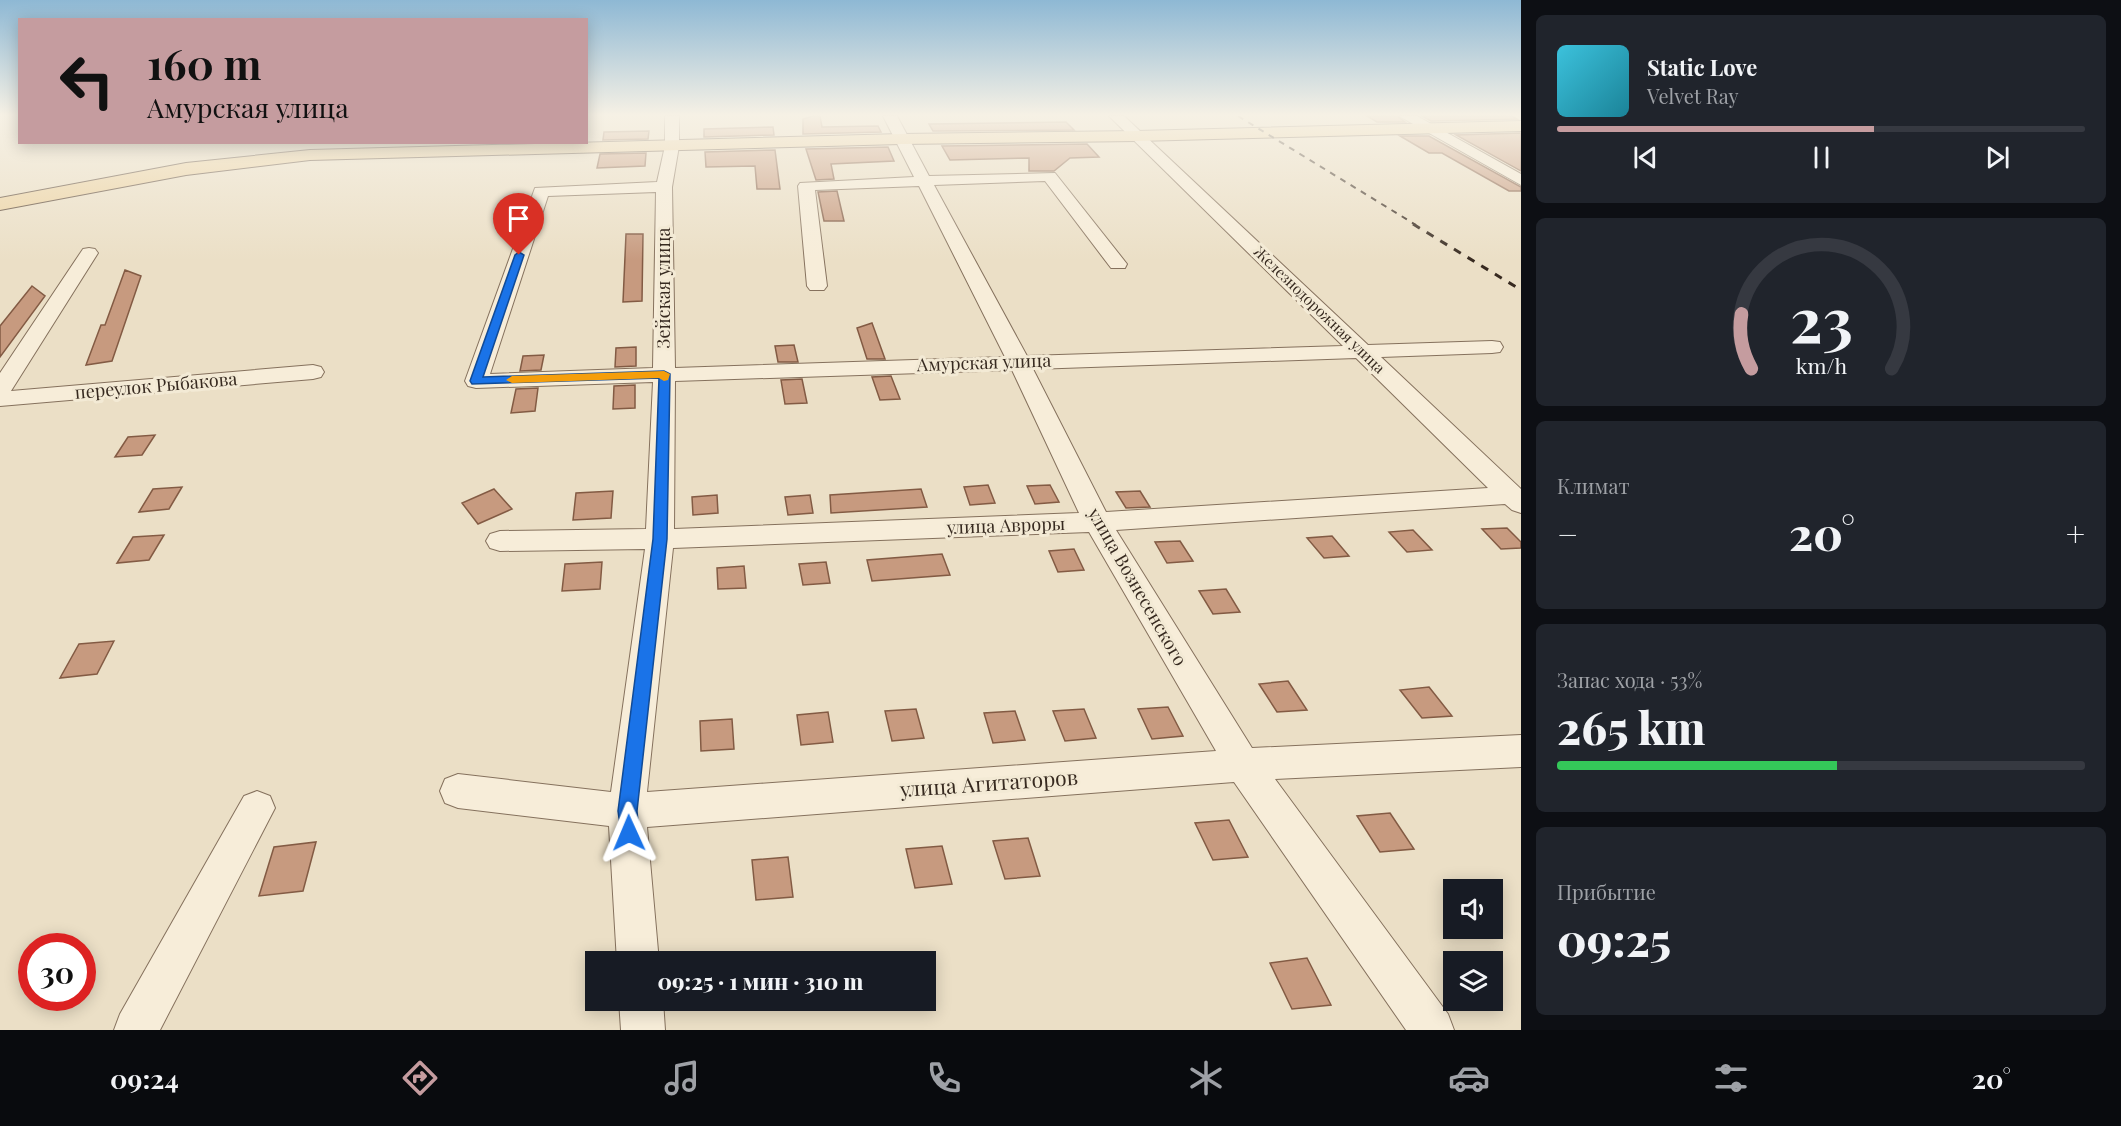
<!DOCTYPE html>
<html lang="ru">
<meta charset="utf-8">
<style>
:root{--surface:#171b24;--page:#20242c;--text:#f1f3f6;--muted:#9ea1a6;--line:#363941;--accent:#c59c9f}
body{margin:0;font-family:"Playfair Display",serif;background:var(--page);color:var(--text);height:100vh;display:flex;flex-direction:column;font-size:22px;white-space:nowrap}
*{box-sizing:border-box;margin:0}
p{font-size:20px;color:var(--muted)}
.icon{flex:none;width:33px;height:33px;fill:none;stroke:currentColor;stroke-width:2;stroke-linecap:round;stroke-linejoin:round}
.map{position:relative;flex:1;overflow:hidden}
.side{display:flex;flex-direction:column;gap:15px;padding:15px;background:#0d0f14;width:600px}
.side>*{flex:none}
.hud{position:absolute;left:18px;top:18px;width:570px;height:126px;border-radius:0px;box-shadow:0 3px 15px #0003;background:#c59c9f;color:#111;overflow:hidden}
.fabs{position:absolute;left:1443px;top:879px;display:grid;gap:12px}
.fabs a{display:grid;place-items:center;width:60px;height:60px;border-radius:0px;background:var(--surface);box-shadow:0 3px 15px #0003;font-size:30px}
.speed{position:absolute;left:18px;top:933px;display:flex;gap:12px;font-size:30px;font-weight:700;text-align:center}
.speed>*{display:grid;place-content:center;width:78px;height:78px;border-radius:50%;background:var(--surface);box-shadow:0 3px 15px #0003;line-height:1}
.speed .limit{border:9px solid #d22;background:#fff;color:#111}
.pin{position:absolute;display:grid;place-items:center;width:51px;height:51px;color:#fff;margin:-62px -26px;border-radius:50% 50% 50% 0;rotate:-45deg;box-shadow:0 0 6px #0007}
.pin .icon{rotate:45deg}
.me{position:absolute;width:66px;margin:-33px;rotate:359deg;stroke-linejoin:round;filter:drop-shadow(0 0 4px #0008)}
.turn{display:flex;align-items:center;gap:21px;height:126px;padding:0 30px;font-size:27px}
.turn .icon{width:78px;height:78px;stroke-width:2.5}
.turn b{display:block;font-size:42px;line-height:51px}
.big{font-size:45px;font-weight:800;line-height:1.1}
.side .card{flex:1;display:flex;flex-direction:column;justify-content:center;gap:9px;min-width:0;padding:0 21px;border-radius:9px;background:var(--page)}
.side .dial{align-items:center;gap:0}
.dial svg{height:156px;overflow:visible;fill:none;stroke:var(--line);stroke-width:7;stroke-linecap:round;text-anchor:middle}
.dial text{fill:var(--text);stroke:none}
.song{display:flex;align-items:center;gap:18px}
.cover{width:72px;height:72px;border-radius:9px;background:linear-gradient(135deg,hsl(190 70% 55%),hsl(190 70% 35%))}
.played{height:6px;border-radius:3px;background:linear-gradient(90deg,var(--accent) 60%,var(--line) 60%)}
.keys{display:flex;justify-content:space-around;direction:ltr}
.heat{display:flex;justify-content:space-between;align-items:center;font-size:33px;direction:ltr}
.charge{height:9px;border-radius:4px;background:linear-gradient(90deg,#34c759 53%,var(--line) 0)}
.trip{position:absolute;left:585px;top:951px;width:351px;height:60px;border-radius:0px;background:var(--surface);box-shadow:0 3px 15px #0003;font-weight:800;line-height:60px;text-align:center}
.tab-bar{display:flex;height:96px;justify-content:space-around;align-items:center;background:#090b0e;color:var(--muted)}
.tab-bar .icon{width:42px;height:42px}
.tab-bar .active{color:var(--accent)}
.tab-bar b{font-size:27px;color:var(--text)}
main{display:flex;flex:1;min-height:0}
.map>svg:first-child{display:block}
.building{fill:#c79a7f;stroke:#835b44;stroke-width:1.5}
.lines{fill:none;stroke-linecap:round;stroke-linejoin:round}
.minor-casing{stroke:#85715d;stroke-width:2}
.primary-casing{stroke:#544031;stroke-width:2}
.minor{fill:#f7edd9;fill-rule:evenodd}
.primary{fill:#ecd2a1;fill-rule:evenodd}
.rail-far1{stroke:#372a20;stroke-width:2;stroke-dasharray:6 6;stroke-linecap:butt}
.rail{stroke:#372a20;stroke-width:3;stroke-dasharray:8 8;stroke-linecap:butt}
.route{fill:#1a73e8;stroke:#114b97;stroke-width:1.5}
.slow{fill:#f59e0b}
.labels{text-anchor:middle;stroke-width:6;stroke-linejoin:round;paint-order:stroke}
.far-street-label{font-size:15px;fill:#372a20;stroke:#f3ead5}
.street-label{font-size:18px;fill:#372a20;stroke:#f3ead5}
.near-street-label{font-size:21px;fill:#372a20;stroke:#f3ead5}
</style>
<main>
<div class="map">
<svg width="1521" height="1030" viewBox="0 0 1521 1030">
<rect width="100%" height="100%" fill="#ebdfc6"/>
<path class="building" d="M813,116H820L822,127L878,126L881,132L803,134V119Z
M1367,116H1397L1405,122H1377Z
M1422,116H1512L1517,119L1431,121Z
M1066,122L1074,130L933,131L929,124Z
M773,127L774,135L704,137V129Z
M649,131L648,139L603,140L604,132Z
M1521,133V171L1456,135Z
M1400,136H1429L1521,187V191H1509L1442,153H1429Z
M1087,144L1099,157L1070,158L1054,171H1029V158L950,160L942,146Z
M888,147L894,161L831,164L834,179L816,180L806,149Z
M775,150L780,189H757L755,166L706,167L705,152Z
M646,153L645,166L597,168L600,154Z
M837,191L844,221H824L818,192Z
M626,234H643L642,301L623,302Z
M125,270L141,276L112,361L86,365L101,325H105Z
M32,286L45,296L0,357V326Z
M872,323L885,359H867L857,328Z
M794,345L798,362H778L775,346Z
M636,347V366L615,367L616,348Z
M544,355L541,370L520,371L523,356Z
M891,376L900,399L880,400L872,377Z
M802,379L807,403L785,404L781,380Z
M635,385V408L613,409L614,386Z
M538,388L535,411L511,413L516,389Z
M155,435L142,455L115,457L128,437Z
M988,485L995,503L970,505L964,487Z
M1050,485L1059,502L1035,504L1027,486Z
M182,487L169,509L139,512L153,489Z
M494,489L512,509L478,524L462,503Z
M921,489L927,507L831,513L830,495Z
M613,491L611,518L573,520L576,493Z
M1140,491L1150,507L1126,508L1116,492Z
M717,495L718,513L693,515L692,497Z
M810,495L813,513L788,515L785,497Z
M1507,528L1521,542V548L1501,549L1482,529Z
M1413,530L1432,550L1407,552L1389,532Z
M164,535L149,560L117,563L133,537Z
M1332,536L1349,556L1324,558L1307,538Z
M1180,541L1193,561L1167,563L1155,542Z
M1074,549L1084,570L1058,572L1049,551Z
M942,554L950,575L872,581L867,560Z
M602,562L600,589L562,591L565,564Z
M826,562L830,583L803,585L799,564Z
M744,566L746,588L718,589L717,568Z
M1226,589L1240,612L1213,614L1199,591Z
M114,641L97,674L60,678L79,644Z
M1288,681L1307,710L1277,712L1259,684Z
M1429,687L1452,716L1422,718L1400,690Z
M1168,707L1183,736L1152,739L1138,709Z
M916,709L924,738L892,741L885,711Z
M1084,709L1096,738L1065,741L1053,711Z
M1015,711L1025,740L993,743L984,713Z
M828,712L833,742L801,745L797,715Z
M732,719L734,749L701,751L700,721Z
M1390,813L1414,849L1380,852L1357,816Z
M1229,820L1248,857L1213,860L1195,823Z
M1028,838L1040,876L1005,879L993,841Z
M316,842L303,891L259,896L274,847Z
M942,846L952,884L915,888L906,849Z
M788,857L793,897L756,900L752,860Z
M1307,958L1331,1005L1292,1009L1270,963Z"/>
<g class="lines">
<defs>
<path id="minor" d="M665,116H679V146L672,187L675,368L1005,357L919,186L815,190L827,286L824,290H810L807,286L798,186L800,183L914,177L883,116H897L929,176L1055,173L1127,264L1125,268H1111L1045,181L934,185L1027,356L1343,346L1109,116H1124L1368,345L1492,341L1500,342L1503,347L1500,352L1492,353L1381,357L1521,489V513L1512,510L1505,504L1116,530L1252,748L1521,735V767L1275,779L1448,1014L1454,1030H1406L1234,782L647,827L659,962H617L609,826L458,808L445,803L440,791L445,779L458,774L611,792L645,549L500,551L490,548L486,541L490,534L500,531L646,529L653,382L476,388L468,386L465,381L535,188L657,182L665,146ZM656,192L653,368L490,374L548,196ZM1356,358L1488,488L1106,512L1033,369ZM1012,370L1079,513L674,529L675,381ZM1089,532L1216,751L647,792L673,548Z
M1399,116H1417L1521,174V185Z
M89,248L95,249L98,253L11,391L313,365L321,367L324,372L321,377L313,379L0,406V373L83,249Z
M257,791L270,796L275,808L160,1030H114L120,1014L244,796Z
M619,1000H663L665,1030H621Z"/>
<path id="primary" d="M1521,121V131L1137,141L901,144L310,160L186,175L0,210V198L186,163L310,150L901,134L1137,131Z"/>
</defs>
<use href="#minor" class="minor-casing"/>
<use href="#primary" class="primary-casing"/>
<use href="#minor" class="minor"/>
<use href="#primary" class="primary"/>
<path class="rail-far1" d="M1238,116L1416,225"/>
<path class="rail" d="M1413,224L1521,290"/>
</g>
<linearGradient id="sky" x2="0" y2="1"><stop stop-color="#8eb8d4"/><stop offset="0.44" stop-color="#f6f1e5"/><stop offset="1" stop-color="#f6f1e5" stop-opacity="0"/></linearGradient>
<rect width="1521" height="261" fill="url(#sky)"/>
<path class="route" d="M519,252L524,255L483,377L664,371L670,374L667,539L637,811L639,833L636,839L629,842L622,839L618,811L653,539L659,378L472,384L470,381L515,255Z"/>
<path class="slow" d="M664,371L670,374L668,380L664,381L659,378L512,383L506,380L512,376Z"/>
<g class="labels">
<g class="far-street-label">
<text transform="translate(1319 310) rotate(44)" y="5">Железнодорожная улица</text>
</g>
<g class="street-label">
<text transform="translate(664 288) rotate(-90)" y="6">Зейская улица</text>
<text transform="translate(984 363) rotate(-2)" y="6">Амурская улица</text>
<text transform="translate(156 386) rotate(-5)" y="6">переулок Рыбакова</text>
<text transform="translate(1006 526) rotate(-2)" y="6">улица Авроры</text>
<text transform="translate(1137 587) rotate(60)" y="6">улица Вознесенского</text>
</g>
<g class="near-street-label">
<text transform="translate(989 784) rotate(-4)" y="7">улица Агитаторов</text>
</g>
</g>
</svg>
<div class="fabs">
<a><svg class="icon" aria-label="sound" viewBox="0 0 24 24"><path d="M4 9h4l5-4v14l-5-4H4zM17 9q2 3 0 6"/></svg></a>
<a><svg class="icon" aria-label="layers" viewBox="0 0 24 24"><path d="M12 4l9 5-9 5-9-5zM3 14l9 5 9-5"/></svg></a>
</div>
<div class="speed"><div class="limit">30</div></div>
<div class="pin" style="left:519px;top:255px;background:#d93025"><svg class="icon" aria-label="arrive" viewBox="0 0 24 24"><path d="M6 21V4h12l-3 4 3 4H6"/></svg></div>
<svg class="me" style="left:629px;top:833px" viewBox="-20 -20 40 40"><path d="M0-17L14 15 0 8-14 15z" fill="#1a73e8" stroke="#fff" stroke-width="4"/></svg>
<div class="trip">09:25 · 1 мин · 310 m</div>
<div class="hud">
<div class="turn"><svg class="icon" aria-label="left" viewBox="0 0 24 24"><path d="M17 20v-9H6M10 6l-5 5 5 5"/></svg><div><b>160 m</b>Амурская улица</div></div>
</div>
</div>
<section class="side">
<div class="card">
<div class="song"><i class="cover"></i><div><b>Static Love</b><p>Velvet Ray</p></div></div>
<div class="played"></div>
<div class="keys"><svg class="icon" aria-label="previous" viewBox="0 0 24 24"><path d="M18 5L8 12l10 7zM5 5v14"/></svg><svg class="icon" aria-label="pause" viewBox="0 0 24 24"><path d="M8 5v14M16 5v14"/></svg><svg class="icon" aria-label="next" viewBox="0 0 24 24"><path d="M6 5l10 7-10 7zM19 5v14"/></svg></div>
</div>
<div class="card dial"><svg viewBox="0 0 100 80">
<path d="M14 69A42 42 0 1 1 86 69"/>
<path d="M14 69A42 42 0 0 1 9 41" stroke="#c59c9f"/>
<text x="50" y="56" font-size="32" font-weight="700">23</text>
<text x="50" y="72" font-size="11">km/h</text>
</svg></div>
<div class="card"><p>Климат</p>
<div class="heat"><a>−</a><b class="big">20°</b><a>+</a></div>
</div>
<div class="card"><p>Запас хода · 53%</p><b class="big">265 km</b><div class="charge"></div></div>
<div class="card"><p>Прибытие</p><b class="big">09:25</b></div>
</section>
</main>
<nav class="tab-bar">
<b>09:24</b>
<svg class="icon active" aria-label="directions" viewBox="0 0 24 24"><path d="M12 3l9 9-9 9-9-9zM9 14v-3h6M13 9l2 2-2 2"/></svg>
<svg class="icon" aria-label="music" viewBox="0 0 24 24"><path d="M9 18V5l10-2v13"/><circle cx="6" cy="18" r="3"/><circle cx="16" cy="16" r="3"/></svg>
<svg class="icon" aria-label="phone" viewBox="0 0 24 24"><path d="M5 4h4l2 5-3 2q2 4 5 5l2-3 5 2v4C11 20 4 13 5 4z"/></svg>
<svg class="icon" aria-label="climate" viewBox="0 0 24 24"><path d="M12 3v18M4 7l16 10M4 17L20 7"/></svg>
<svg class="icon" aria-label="car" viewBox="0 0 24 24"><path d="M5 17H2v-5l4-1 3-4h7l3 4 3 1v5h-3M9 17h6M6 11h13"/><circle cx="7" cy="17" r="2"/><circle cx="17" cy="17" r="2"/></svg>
<svg class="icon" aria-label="filters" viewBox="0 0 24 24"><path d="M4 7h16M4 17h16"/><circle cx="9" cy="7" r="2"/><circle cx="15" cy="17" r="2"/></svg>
<b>20°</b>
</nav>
